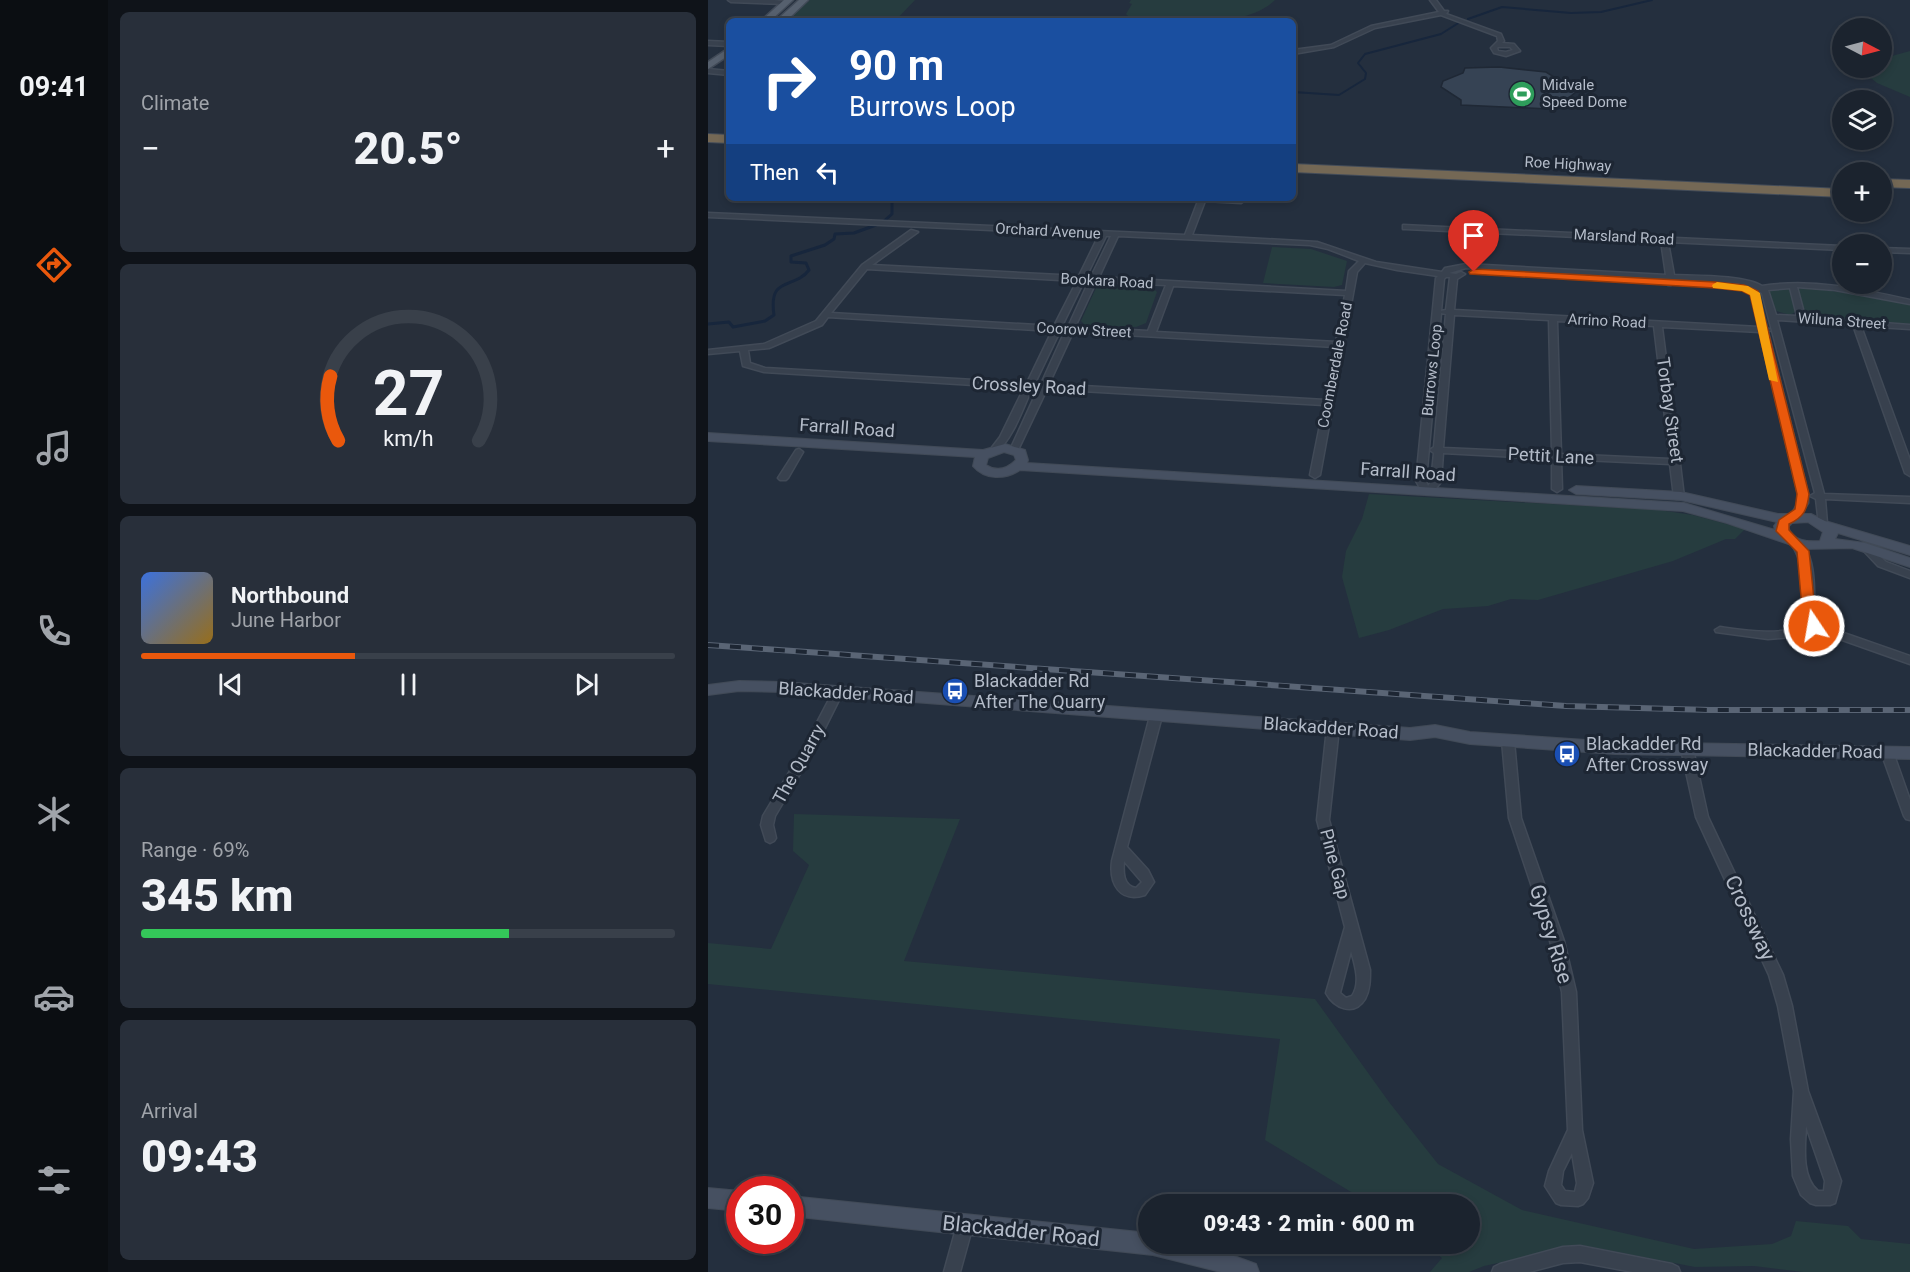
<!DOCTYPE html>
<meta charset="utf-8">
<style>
:root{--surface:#1b232e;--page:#282f3a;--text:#f1f3f6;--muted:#a0a4aa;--line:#39404a;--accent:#ea580c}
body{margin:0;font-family:Roboto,sans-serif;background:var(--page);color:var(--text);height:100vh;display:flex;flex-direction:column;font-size:22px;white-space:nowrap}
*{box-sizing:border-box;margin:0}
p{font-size:20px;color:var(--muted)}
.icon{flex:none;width:33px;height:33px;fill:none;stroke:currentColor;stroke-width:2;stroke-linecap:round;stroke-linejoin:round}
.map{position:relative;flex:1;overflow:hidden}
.drawer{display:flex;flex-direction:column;gap:12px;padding:12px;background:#0f1319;width:600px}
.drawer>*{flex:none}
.guide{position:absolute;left:18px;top:18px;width:570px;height:183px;border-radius:9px;box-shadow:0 3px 9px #0003,0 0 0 2px var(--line);background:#1a4fa0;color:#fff;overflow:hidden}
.needle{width:39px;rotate:96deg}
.tools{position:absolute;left:1124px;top:18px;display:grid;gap:12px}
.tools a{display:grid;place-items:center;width:60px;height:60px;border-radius:50%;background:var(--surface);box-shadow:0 3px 9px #0003,0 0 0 2px var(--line);font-size:30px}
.speed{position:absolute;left:18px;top:1176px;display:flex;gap:12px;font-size:30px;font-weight:700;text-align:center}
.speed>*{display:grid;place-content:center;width:78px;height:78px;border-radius:50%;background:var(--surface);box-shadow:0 3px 9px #0003,0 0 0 2px var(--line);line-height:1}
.speed .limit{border:9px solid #d22;background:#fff;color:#111}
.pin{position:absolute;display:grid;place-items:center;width:51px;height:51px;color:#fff;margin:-62px -26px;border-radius:50% 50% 50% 0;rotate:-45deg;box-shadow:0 0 6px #0007}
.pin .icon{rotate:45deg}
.me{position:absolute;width:66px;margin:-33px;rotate:348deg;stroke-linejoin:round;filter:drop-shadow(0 0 4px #0008)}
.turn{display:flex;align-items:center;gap:21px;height:126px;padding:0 24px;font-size:27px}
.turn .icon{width:78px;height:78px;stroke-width:2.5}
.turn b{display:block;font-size:42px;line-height:51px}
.then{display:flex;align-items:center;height:57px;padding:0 24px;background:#0003;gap:12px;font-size:22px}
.big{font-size:45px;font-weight:800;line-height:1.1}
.drawer .tile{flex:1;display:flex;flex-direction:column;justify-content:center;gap:9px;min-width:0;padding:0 21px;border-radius:9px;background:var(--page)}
.drawer .dial{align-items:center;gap:0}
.dial svg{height:156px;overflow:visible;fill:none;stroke:var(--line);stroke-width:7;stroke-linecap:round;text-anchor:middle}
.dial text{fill:var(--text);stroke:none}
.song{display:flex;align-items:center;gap:18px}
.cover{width:72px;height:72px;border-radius:9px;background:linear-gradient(135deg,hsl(220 70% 55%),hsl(40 70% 35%))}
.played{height:6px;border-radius:3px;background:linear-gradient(90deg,var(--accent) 40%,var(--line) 40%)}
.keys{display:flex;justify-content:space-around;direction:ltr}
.heat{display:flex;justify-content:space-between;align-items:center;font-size:33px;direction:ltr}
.charge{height:9px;border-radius:4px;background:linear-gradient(90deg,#34c759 69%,var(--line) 0)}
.trip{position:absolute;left:430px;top:1194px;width:342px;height:60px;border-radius:30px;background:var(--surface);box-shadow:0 3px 9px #0003,0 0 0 2px var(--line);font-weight:800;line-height:60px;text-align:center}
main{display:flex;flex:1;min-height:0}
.tab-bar{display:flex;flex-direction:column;width:108px;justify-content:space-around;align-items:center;background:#0b0e12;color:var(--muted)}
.tab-bar .icon{width:42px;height:42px}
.tab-bar .active{color:var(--accent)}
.tab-bar b{font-size:27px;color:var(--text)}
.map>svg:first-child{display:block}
.green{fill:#263c3f}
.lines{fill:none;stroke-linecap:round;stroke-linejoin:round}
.stream-far1{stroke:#17263c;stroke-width:2}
.stream{stroke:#17263c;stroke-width:3}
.building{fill:#364354;stroke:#1f2835;stroke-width:1.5}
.street-casing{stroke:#414a57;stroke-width:3}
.secondary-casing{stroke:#414a57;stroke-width:2}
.primary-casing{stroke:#414a57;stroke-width:3}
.highway-casing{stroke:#434c59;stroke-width:2}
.street{fill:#38414e;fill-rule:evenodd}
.secondary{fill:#465061;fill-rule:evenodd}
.primary{fill:#56606e;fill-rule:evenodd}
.highway{fill:#746855;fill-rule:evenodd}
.rail-casing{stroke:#5a6575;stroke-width:6}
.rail{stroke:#1d2633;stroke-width:4;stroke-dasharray:11;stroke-linecap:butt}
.route{fill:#ea580c;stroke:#983908;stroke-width:1.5}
.slow{fill:#f59e0b}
.labels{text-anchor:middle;stroke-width:6;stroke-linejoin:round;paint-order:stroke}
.far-poi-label{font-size:15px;fill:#b4bcc9;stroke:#1d2633;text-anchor:start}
.far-street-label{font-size:15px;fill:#b4bcc9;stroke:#1d2633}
.street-label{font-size:18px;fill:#b4bcc9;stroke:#1d2633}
.poi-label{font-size:18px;fill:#b4bcc9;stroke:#1d2633;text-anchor:start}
.near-street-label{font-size:21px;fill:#b4bcc9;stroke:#1d2633}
</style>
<main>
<nav class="tab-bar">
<b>09:41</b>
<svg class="icon active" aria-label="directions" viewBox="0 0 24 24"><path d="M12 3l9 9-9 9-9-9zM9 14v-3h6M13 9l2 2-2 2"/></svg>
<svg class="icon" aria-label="music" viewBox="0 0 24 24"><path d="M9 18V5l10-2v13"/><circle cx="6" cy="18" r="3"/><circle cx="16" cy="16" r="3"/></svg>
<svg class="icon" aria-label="phone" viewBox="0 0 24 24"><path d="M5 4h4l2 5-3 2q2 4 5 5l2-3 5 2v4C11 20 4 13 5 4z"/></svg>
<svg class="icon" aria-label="climate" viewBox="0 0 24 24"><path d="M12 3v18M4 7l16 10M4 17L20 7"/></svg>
<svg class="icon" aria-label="car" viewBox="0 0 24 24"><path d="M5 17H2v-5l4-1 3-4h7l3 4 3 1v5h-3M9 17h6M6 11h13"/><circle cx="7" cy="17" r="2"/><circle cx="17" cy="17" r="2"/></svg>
<svg class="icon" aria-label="filters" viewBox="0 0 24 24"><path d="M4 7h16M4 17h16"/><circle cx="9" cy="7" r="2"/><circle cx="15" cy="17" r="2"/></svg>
</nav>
<section class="drawer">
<div class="tile"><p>Climate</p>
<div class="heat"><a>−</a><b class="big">20.5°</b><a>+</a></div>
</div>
<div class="tile dial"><svg viewBox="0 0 100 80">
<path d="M14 69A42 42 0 1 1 86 69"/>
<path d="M14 69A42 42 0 0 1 10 36" stroke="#ea580c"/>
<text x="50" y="56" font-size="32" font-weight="700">27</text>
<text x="50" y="72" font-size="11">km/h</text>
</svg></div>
<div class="tile">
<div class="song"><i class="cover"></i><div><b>Northbound</b><p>June Harbor</p></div></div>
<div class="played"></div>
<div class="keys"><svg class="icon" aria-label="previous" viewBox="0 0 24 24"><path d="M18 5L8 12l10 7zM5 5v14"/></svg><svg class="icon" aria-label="pause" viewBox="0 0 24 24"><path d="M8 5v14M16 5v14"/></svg><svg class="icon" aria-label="next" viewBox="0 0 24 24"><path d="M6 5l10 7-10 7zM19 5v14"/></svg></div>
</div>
<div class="tile"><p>Range · 69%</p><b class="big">345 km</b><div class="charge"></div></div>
<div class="tile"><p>Arrival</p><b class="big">09:43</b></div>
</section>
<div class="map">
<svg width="1202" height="1272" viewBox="0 0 1202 1272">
<rect width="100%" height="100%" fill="#242f3e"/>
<path class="green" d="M102,0H207L187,21L87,17L85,15Z
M423,0H567C536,30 465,21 425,21L418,14L424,4L421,3Z
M1202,51V97L1169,83L1159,75L1158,68H1173V59Z
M564,247L603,249L639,261L634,285L626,287L555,283Z
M398,285L444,287L449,292L438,323L428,327L377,325L373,321L388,288Z
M1095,287L1202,302V324L1101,316L1096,313L1090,290Z
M1081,288L1089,311L1082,315L1065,310L1060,291Z
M661,494L951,510L985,515L1037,529L1027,539H1018L965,561L830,600L803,599L780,606L735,609L681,630L651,638L634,577L638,551L654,519Z
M86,814L252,819L196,961L607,999L681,1102L730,1164L814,1210L986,1249L1064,1244L1083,1236L1088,1221L1140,1226L1153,1239L1202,1244V1272H1095L1046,1266L987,1267L873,1245L776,1266L761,1272H722L734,1258L717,1244H762V1204H663L557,1140L572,1039L0,984V943L63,949L101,865L85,851Z"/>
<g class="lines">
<path class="stream-far1" d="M760,19L794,7L863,13L893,12L944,0
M585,92L631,95L657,79L658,73L650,63L657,54L733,34L752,22
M184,198V202"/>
<path class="stream" d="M175,222L184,214V200
M0,324L21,322L25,327L57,321L66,315C60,275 86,290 101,270L98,263L83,262V256L117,245L126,239L127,234L146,233L168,225"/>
</g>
<path class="building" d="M791,67L838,72L869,91L858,100L840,104L841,109L753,105V100L733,87L735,81L755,73L757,68Z"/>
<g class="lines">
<defs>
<path id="street" d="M20,0H66L81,2L78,4L23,2Z
M722,0H728L736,11H740L738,14L793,34L796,41L794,43L806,44L812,51L798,56L786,53L783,48L790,41L789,36L733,15L667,28L626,47L585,54V50L623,45L663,26L731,12ZM790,47H802L805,50L798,52L790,51L789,48Z
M68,19H97L100,21H65Z
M0,41L21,42V46L0,45Z
M0,69L21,71V75L0,73Z
M474,198C490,198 523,194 536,201L533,203L497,201L484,235L609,242L668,262L734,272L737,268L758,264L958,275L953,241L698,229H695V225L1134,246V250L960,242L966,275C988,276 1036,275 1054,286C1104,278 1153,289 1202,300V304L1127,290L1089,287L1097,317L1202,325V329L1153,326L1202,460V476L1197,473L1145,325L1069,320L1116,494L1202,497V503L1117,499L1119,523L1117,525H1111L1108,499L1102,496L1107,493L1054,293L1044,287L1029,283L966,280L967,283L963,285H960L959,279L758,268L741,273L748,274L753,272L757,274L749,279L746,310L1051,327L1043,294L1031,288L1035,286L1050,291L1059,328L1063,330L1060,332L1100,494V503L1090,519L1087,520L1082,517L1090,503V494L1052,332L954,327L971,460L974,462L972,464L976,497L974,499H968L966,497L962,464L853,459L854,489L849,492L844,489V459L735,453L733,482L724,493H715L708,481L728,278L730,276L689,270L657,263L649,272L612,475L607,478L602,475L616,405L339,389L310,450L306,453L303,452L302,450L330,389L324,388C316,406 303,444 286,453L282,450L292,437L316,388L56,372L35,366L32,351L0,354V350L56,344L108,321L154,265L203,230L210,232L164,265L371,276L391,235L0,217V213L477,235L490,201L477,200ZM398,236H403L383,277H378ZM410,236L602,245L620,249L651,261L641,271L638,291L391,277ZM159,269L369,281L346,326L123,313ZM738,277H742L738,310L733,311L736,279ZM376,281H381L360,327L354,326ZM388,282L458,285L440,331L367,327ZM465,286L637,295L628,342L448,332ZM1082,288L1089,316L1068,315L1060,290ZM733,313L738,314L726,447L722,450L726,453L723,482L720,486L718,481ZM746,315L841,320L844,453L735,448ZM120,317L344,331L319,383L57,368L42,363L40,350L61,348L114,325ZM849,321L946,326L962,459L853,454ZM352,331H357L333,384L327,383ZM365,332L627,347L617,400L341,384Z
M1173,248L1202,249V253L1173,252Z
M91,449L95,452L80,478L78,480H72L70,478L88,450Z
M1087,539C1110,549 1106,598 1106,619L1110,624L1202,656V664L1106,630L1083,637L1060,639L1008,632L1007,630L1012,627C1041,631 1071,636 1100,625L1096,619C1096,592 1099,565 1082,542Z
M1158,545L1161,546L1178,562L1202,571V578L1170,566L1153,548Z
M130,688L135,692L105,752L67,816L65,825L68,838L66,841L62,843L58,841L53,825L55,816L94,751L125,692Z
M448,712L452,713L454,716L419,847L440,870L446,882L437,895C412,903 401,884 404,861L442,716L444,713ZM416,861L434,882L428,888C415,886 415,872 416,861Z
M625,724L629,725L631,728L621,820L662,970C662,980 662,990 657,999C646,1017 626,1008 618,993L637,927L609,820L619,728L621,725ZM643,951C647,965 653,983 644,996L638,998L632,993Z
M800,737L804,738L806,741L813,818L856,941L868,992L874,1130L885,1183L880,1198L875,1204L870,1206L853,1205L848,1203L837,1186L841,1171L860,1130L854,992L842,941L801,818L794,741L796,738ZM864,1153L869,1183L867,1192L857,1191L853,1185L855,1171Z
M979,745L983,746L985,749L1000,817L1075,975L1084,1006L1100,1091L1133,1181L1127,1203L1122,1205H1108L1102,1203L1093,1195L1085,1176L1083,1139L1086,1091L1070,1006L1061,975L988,817L973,749L975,746ZM1098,1126L1117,1181L1116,1191H1110C1093,1177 1097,1146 1098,1126Z
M1179,748L1183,749L1185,752L1202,800V820L1198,819L1196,816L1173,752L1175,749Z
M257,1218L262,1220L265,1225L252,1272H236L249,1225L252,1220Z
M872,1246L964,1264L970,1267L972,1272H925L872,1262L855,1263L821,1272H784L786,1267L792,1264L855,1247Z"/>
<path id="secondary" d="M0,433L275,450L297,444L317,450L320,460L319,463L976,503L1067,530L1066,526L1069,522L973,500L868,494L861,490L868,486L973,492L1070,514H1103L1117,521L1202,546V555L1130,533L1127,539L1157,543L1202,558V567L1144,548L1095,549L1019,523L975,511L312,470C297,480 277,480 265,466L267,457L0,441ZM296,452L306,455L308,460C299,469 289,472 278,465L280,458ZM1100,522L1115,532L1112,541C1099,542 1085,541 1080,527L1084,523Z
M31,681L74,682L702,728L727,725L762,732L907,742L1202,747V759L907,754L762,744L727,737L702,740L74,692L31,691L0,695V685Z
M0,1188L32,1191V1211L0,1208Z
M82,1196L441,1233V1244H493L548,1264L551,1272H513L445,1255L82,1216Z"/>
<path id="primary" d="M76,0H85L62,21H53Z
M91,0H100L78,21H72V17Z
M21,48V55L0,69V62Z"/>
<path id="highway" d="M0,134L21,135V143L0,142Z
M585,164L1134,189V197L585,172Z
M1173,179L1202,180V188L1173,187Z"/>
</defs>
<use href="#street" class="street-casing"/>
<use href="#secondary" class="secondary-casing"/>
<use href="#primary" class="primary-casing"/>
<use href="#highway" class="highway-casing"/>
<use href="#street" class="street"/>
<use href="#secondary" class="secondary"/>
<use href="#primary" class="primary"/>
<use href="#highway" class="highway"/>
<defs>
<path id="rail" d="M0,645L858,706L1002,710H1202"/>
</defs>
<use href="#rail" class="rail-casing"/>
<use href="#rail" class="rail"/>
</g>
<path class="route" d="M766,269L1007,282L1036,285L1050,291L1101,494C1099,510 1096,517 1081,524V530L1101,551L1108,619L1113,626L1111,629H1101L1095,619L1089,552L1068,531L1071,520L1087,509L1089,494L1042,295L1034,291L1007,288L762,274L761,272Z"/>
<path class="slow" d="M1009,282L1040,286L1052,293L1070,382L1061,380L1042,295L1034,291L1005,288L1004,285Z"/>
<defs>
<symbol id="stadium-disc" viewBox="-11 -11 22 22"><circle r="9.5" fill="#2e9e5b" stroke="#1d2633"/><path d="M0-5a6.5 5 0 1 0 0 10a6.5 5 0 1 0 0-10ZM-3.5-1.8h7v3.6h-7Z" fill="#fff"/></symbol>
<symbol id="bus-disc" viewBox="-11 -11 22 22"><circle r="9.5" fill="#1a4fb4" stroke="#1d2633"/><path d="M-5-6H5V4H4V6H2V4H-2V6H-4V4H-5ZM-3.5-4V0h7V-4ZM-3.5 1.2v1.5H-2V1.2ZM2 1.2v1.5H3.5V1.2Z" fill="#fff"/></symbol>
</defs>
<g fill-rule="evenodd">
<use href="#stadium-disc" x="799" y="79" width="30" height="30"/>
<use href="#bus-disc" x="232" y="676" width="30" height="30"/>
<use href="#bus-disc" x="844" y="739" width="30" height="30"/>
</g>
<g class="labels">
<g class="far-poi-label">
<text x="834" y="90">Midvale<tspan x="834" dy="17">Speed Dome</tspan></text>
</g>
<g class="far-street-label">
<text transform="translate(860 164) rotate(3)" y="5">Roe Highway</text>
<text transform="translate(340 231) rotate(3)" y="5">Orchard Avenue</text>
<text transform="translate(916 237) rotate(3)" y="5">Marsland Road</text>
<text transform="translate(399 281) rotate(3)" y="5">Bookara Road</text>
<text transform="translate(899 321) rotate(3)" y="5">Arrino Road</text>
<text transform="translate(1134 321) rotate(4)" y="5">Wiluna Street</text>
<text transform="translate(376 330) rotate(3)" y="5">Coorow Street</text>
<text transform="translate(627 365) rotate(-79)" y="5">Coomberdale Road</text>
<text transform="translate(724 370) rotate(-84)" y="5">Burrows Loop</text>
</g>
<g class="street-label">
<text transform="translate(321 386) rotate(3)" y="6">Crossley Road</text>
<text transform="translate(962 410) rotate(82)" y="6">Torbay Street</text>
<text transform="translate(139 428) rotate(4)" y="6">Farrall Road</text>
<text transform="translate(843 456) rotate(3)" y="6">Pettit Lane</text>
<text transform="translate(700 472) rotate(4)" y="6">Farrall Road</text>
<text transform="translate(138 693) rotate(4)" y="6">Blackadder Road</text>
<text transform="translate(623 728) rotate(4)" y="6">Blackadder Road</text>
<text transform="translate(1107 751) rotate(1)" y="6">Blackadder Road</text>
<text transform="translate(91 764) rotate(-61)" y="6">The Quarry</text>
<text transform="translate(627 864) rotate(75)" y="6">Pine Gap</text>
</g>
<g class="poi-label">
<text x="266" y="687">Blackadder Rd<tspan x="266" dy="21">After The Quarry</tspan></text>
<text x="878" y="750">Blackadder Rd<tspan x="878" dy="21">After Crossway</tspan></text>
</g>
<g class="near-street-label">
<text transform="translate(1042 918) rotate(65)" y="7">Crossway</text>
<text transform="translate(843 934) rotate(73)" y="7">Gypsy Rise</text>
<text transform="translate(313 1231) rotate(6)" y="7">Blackadder Road</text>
</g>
</g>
</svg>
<div class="tools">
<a><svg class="needle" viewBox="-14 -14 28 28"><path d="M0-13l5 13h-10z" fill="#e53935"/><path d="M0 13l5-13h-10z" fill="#a0a4aa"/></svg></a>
<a><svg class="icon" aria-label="layers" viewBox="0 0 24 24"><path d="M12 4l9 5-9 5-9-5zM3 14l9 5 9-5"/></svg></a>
<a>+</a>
<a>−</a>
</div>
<div class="speed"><div class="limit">30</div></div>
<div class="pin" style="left:766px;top:272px;background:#d93025"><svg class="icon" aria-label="arrive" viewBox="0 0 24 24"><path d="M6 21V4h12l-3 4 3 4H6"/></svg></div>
<svg class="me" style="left:1106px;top:626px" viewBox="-20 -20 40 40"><circle r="17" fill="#ea580c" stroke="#fff" stroke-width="3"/><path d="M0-11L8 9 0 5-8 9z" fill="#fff"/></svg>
<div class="trip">09:43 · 2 min · 600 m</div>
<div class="guide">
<div class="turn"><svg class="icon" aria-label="right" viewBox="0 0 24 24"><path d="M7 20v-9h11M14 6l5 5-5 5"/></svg><div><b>90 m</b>Burrows Loop</div></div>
<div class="then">Then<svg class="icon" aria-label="left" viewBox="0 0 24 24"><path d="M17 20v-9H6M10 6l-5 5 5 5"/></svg></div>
</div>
</div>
</main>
